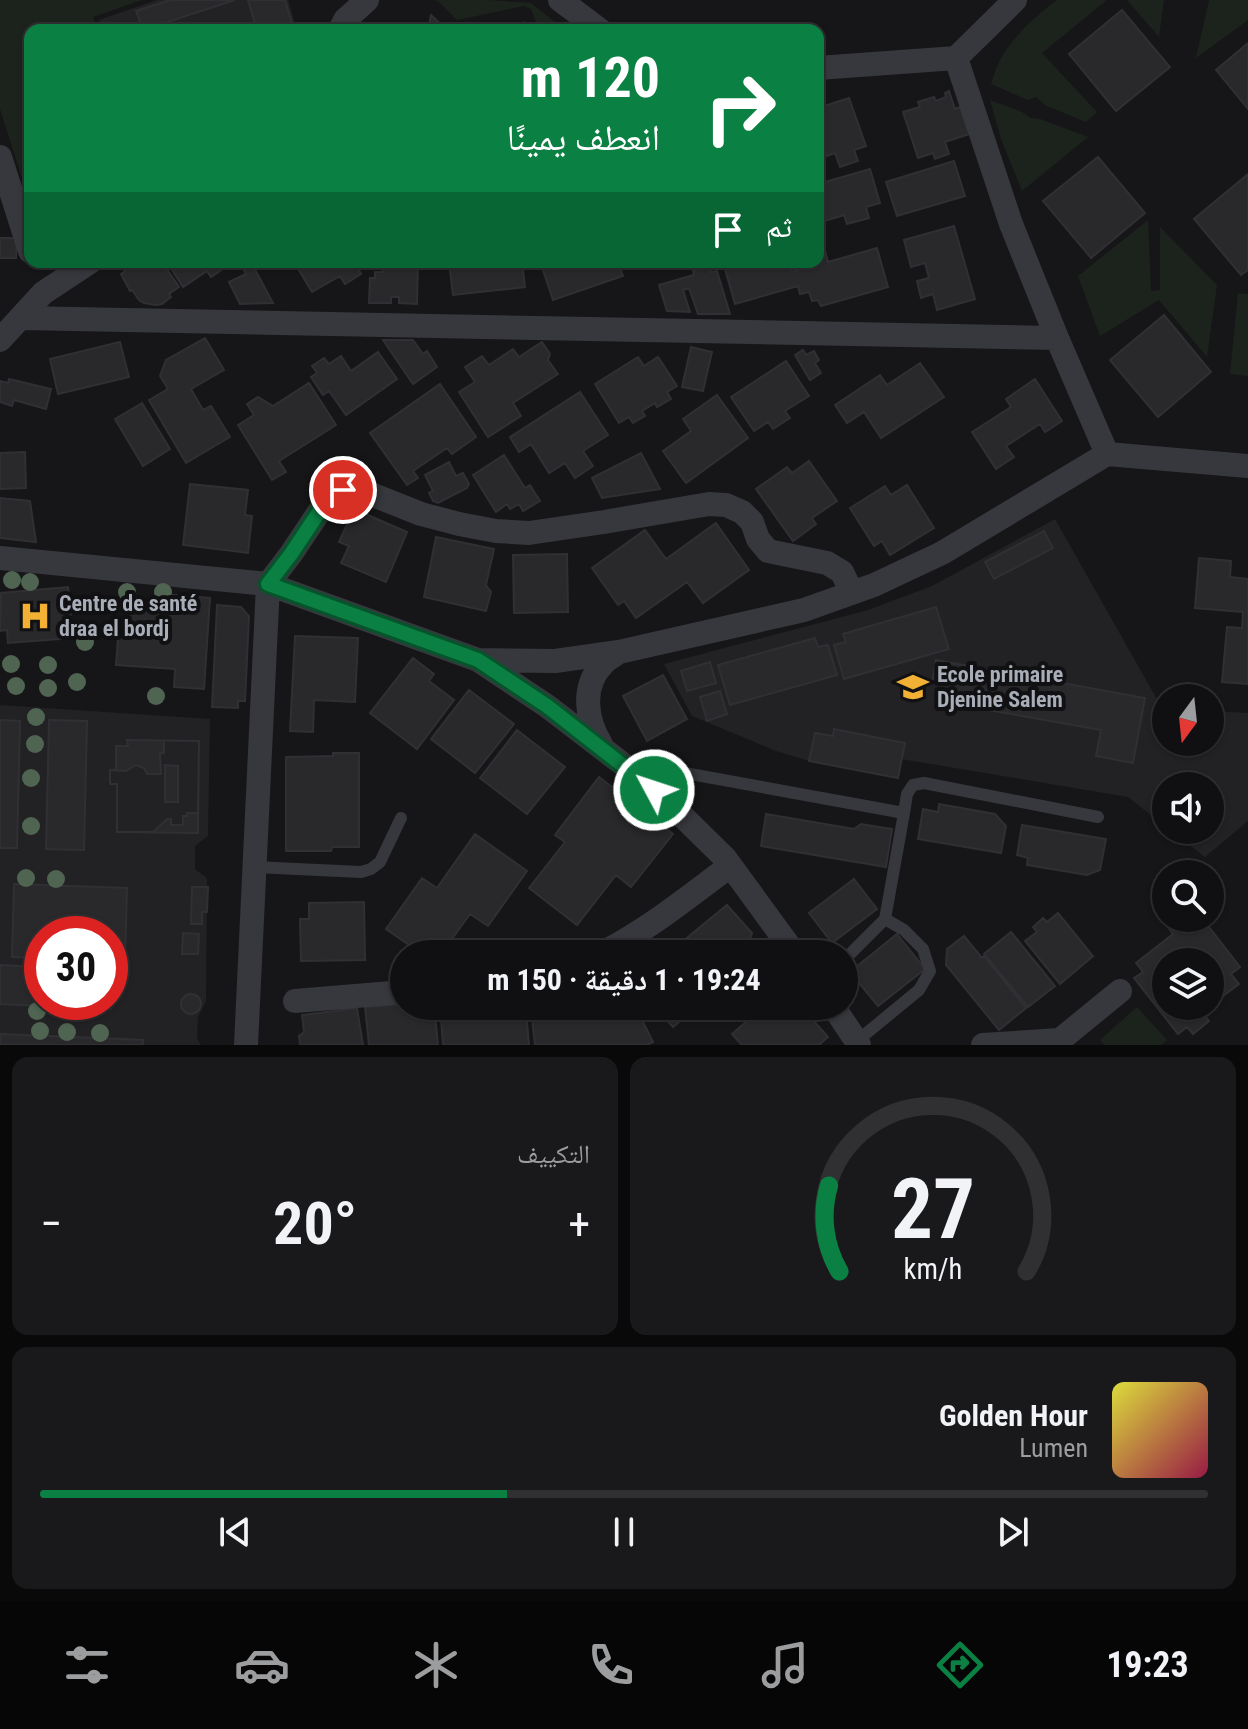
<!DOCTYPE html>
<html lang="ar">
<meta charset="utf-8">
<style>
:root{--surface:#101012;--page:#19191b;--text:#f1f3f6;--muted:#9c9d9f;--line:#303032;--accent:#0b8043}
body{margin:0;font-family:"Roboto Condensed","Noto Naskh Arabic",sans-serif;background:var(--page);color:var(--text);direction:rtl;height:100vh;display:flex;flex-direction:column;font-size:30px;white-space:nowrap}
*{box-sizing:border-box;margin:0}
p{font-size:26px;color:var(--muted)}
.icon{flex:none;width:44px;height:44px;fill:none;stroke:currentColor;stroke-width:2;stroke-linecap:round;stroke-linejoin:round}
.map{position:relative;height:1045px;overflow:hidden;direction:ltr}
.details{display:flex;flex-direction:column;gap:12px;padding:12px;background:#09090a;flex:1}
.details>*{flex:none}
.guide{position:absolute;left:24px;top:24px;width:800px;height:244px;border-radius:16px;box-shadow:0 2px 6px #0004,0 0 0 2px var(--line);direction:rtl;background:#0b8043;color:#fff;overflow:hidden}
.needle{width:52px;rotate:195deg}
.controls{position:absolute;left:1152px;top:684px;display:grid;gap:16px}
.controls a{display:grid;place-items:center;width:72px;height:72px;border-radius:50%;background:var(--surface);box-shadow:0 2px 6px #0004,0 0 0 2px var(--line);font-size:40px}
.speed{position:absolute;left:24px;top:916px;display:flex;gap:16px;font-size:40px;font-weight:700;text-align:center}
.speed>*{display:grid;place-content:center;width:104px;height:104px;border-radius:50%;background:var(--surface);box-shadow:0 2px 6px #0004,0 0 0 2px var(--line);line-height:1}
.speed .limit{border:12px solid #d22;background:#fff;color:#111}
.pin{position:absolute;display:grid;place-items:center;width:68px;height:68px;color:#fff;margin:-34px;border:4px solid #fff;border-radius:50%;box-shadow:0 2px 8px #0007}
.me{position:absolute;width:88px;margin:-44px;rotate:310deg;stroke-linejoin:round;filter:drop-shadow(0 0 6px #0008)}
.turn{display:flex;align-items:center;gap:28px;height:168px;padding:0 32px;font-size:36px}
.turn .icon{width:104px;height:104px;stroke-width:2.5}
.turn b{display:block;font-size:56px;line-height:68px}
.then{display:flex;align-items:center;height:76px;padding:0 32px;background:#0003;gap:16px;font-size:30px}
.big{font-size:60px;font-weight:700;line-height:1.1}
.details .tile{flex:1;display:flex;flex-direction:column;justify-content:center;gap:12px;min-width:0;padding:0 28px;border-radius:16px;background:var(--page)}
.details .dial{align-items:center;gap:0}
.dial svg{height:208px;overflow:visible;fill:none;stroke:var(--line);stroke-width:7;stroke-linecap:round;text-anchor:middle}
.dial text{fill:var(--text);stroke:none}
.song{display:flex;align-items:center;gap:24px}
.cover{width:96px;height:96px;border-radius:12px;background:linear-gradient(135deg,hsl(60 70% 55%),hsl(340 70% 35%))}
.played{height:8px;border-radius:4px;background:linear-gradient(90deg,var(--accent) 40%,var(--line) 40%)}
.keys{display:flex;justify-content:space-around;direction:ltr}
.heat{display:flex;justify-content:space-between;align-items:center;font-size:44px;direction:ltr}
.details .tiles{flex:1;display:grid;gap:12px;grid-template-columns:1fr 1fr}
.tile:last-child{grid-column:span 2}
.trip{position:absolute;left:390px;top:940px;width:468px;height:80px;border-radius:40px;background:var(--surface);box-shadow:0 2px 6px #0004,0 0 0 2px var(--line);font-weight:700;line-height:80px;text-align:center;direction:rtl}
.tabs{display:flex;height:128px;justify-content:space-around;align-items:center;background:#060607;color:var(--muted)}
.tabs .icon{width:56px;height:56px}
.tabs .current{color:var(--accent)}
.tabs b{font-size:36px;color:var(--text)}
.map>svg:first-child{display:block}
.built{fill:#222225;fill-rule:evenodd}
.green{fill:#1c231d}
.building{fill:#29292c;stroke:#303034;stroke-width:2;fill-rule:evenodd}
.lines{fill:none;stroke-linecap:round;stroke-linejoin:round}
.lane{stroke:#37383d;stroke-width:12}
.street{stroke:#37383d;stroke-width:24}
.tree{fill:#506452}
.route-casing{stroke:#07532c;stroke-width:20}
.route{stroke:#0b8043;stroke-width:14}
.labels{text-anchor:middle;stroke-width:8;stroke-linejoin:round;paint-order:stroke}
.poi-label{font-size:22px;font-weight:bold;fill:#a8adb8;stroke:#111113;text-anchor:start}
</style>
<div class="map">
<svg width="1248" height="1045" viewBox="0 0 1248 1045">
<rect width="100%" height="100%" fill="#161618"/>
<path class="built" d="M157,0H288L297,30H103L99,20Z
M1055,519L1162,708L1166,709V742H1210V711L1248,713V821L1205,857L1170,830H1210V786H1166V827L1128,797L901,759L898,778L809,761L776,751L692,716L664,664L868,610L932,586Z
M0,705L210,719L208,836L195,846V869L207,878L206,1001L198,1017L197,1038L201,1045H0ZM42,934H110V1002H42Z"/>
<path class="green" d="M0,0H142L93,17L97,30H30V203L0,109Z
M434,0H488L531,3L565,30H539L531,9L524,6L457,20L439,2Z
M1057,0H1107L1042,53L1097,112L1086,122L1045,105L1036,97L1028,100L991,84C994,76 996,67 1000,60C1011,39 1038,13 1057,0Z
M1127,0H1164L1159,37Z
M1209,0H1248V20L1196,58Z
M990,100L1022,112L1030,118L1040,119L1088,137L1022,191L1001,139Z
M1148,220L1151,291L1160,290V227L1217,285L1207,357L1159,300L1100,336L1078,276Z
M1238,293L1248,294V376L1230,374Z
M1137,1007L1167,1040L1161,1045H1104L1100,1040Z"/>
<path class="building" d="M170,0H235L164,23L167,30H143L136,11Z
M248,0H285L294,30H257Z
M1122,10L1170,67L1116,111L1069,54Z
M431,15L447,30H428Z
M523,23L518,30H502Z
M1248,43V109L1216,70Z
M949,91L955,109L960,107L969,134L945,142L949,154L935,159L933,153L918,158L903,112L920,107L918,102L934,97L936,101L946,97L945,93Z
M849,98L866,146L854,150L858,161L840,167L835,153L827,156L818,130V108Z
M1098,157L1145,213L1091,258L1043,201Z
M954,161L965,196L897,216L886,182Z
M870,169L880,203L866,207L869,218L847,224L844,215L818,223V184Z
M1248,174V270L1241,275L1194,219Z
M954,226L975,299L937,310L933,294L921,298L917,281L929,278L925,263L911,267L904,240Z
M0,238H17L16,258H0Z
M877,248L888,287L821,306L818,300L812,301L809,292L800,294L798,286L735,304L725,269L750,262H789L792,272L806,268L804,262H818V253L825,251L828,262Z
M128,262H150L152,265L157,262H162L179,287L169,294L171,297L162,304L156,305L144,303L139,300L132,290L130,291L121,274L124,272Z
M167,262H233L211,277L207,271L183,287Z
M247,262H251L273,303L240,304L229,282L246,274L241,265Z
M294,262H357L355,263L361,274L345,284L340,276L312,292Z
M384,262H418L417,304L399,303V297H391V303H369L370,278H375V272H383Z
M449,262H522L525,287L453,295Z
M548,262H618L623,276L553,300L541,264Z
M709,266L711,272L717,271L730,314H698L689,288L683,290L690,312L667,311L659,285L694,275L693,271Z
M1164,315L1211,372L1158,417L1110,360Z
M205,338L224,370L191,389L203,410L211,406L230,437L186,463L149,400L168,389L160,376L166,360Z
M383,340H413L423,354L427,351L437,367L413,384Z
M120,342L129,377L58,394L50,359Z
M542,342L550,354L548,360L558,374L513,403L521,416L488,437L459,392L475,382L465,367L482,356L489,365L513,349L519,357Z
M691,347L712,352L703,391L682,387Z
M803,350L806,355L814,351L819,360L815,363L821,373L810,380L795,355Z
M378,352L397,379L346,415L329,391L323,395L311,377L317,373L312,366L324,358L329,364L341,356L351,371Z
M638,357L644,366L658,357L677,386L667,392L671,399L657,407L655,403L642,411L645,416L633,423L629,417L619,423L595,384Z
M786,361L809,396L785,411L790,418L773,429L768,422L754,431L731,397Z
M920,363L944,397L881,438L864,412L847,423L835,405L880,375L887,385Z
M9,379L51,389L46,409L14,400L12,406L0,402V381L8,383Z
M1035,379L1062,421L1045,432L1040,424L1006,446L1014,457L996,469L972,432L1011,407L1006,399Z
M309,383L336,425L279,461L286,472L272,480L238,425L254,415L247,404L258,397L273,406Z
M440,384L476,437L452,454L447,448L413,471L418,478L407,485L370,433Z
M580,392L608,435L583,451L593,466L575,478L565,463L549,473L531,444L519,452L510,437Z
M717,395L748,438L686,483L663,451L691,431L683,419Z
M142,403L170,449L143,466L115,419Z
M25,452L26,488L0,489V453Z
M641,453L660,489L602,498L592,478Z
M504,455L525,488L530,485L540,501L523,511L519,504L510,509L507,504L496,512L473,475Z
M809,461L837,501L812,518L816,524L793,541L756,489L787,467L792,473Z
M449,462L456,476L463,473L469,484L467,488L438,503L433,501L429,493L433,491L425,475Z
M190,484L248,490L245,515L252,516L248,553L183,545Z
M907,485L934,528L890,555L882,541L874,546L850,508L885,486L891,495Z
M0,498L30,501L36,542L0,538Z
M354,509L407,532L386,582L341,563L349,546L339,542Z
M716,523L749,570L703,603L687,582L636,618L624,601L618,605L592,568L645,530L666,559Z
M1044,531L1053,548L994,579L985,562Z
M436,537L494,549L486,585L491,592L486,611L424,597Z
M567,554L568,612L514,613L513,555Z
M1199,558L1231,561L1230,577L1248,579V684L1222,682L1227,627L1242,628L1243,612L1195,608Z
M68,587L73,638L8,643L7,630L0,631L1,593Z
M173,595L210,598L204,689L174,687L175,669L116,665L119,624H125L126,606L173,609Z
M217,605L241,607L249,616L245,701H238V708L212,707Z
M936,607L949,649L844,679L834,645L846,642L843,634Z
M295,636L358,638L355,702L314,700L313,732L290,731Z
M815,638L818,647L828,645L837,675L730,705L718,665Z
M413,658L434,674L429,681L454,700L417,749L370,713Z
M936,660L1145,698L1133,763L1096,756L1101,730L948,703L951,685L932,682Z
M710,662L716,683L687,691L681,671Z
M663,675L687,719L647,741L623,696Z
M469,690L514,724L475,773L431,739Z
M720,691L727,714L707,721L700,697Z
M0,720L20,721L17,848H0Z
M49,720L87,721L84,850L46,849Z
M834,729L905,743L898,778L809,761L815,733L833,736Z
M517,730L565,767L527,814L480,778Z
M127,740L199,741L198,833L117,832V784H110V770H116V746H128Z
M164,741H199L198,813H187V816H183V825H171V819H167L153,832H117V784H110V770L126,771L136,765L144,768L147,774H161L160,753H164Z
M333,753H359V847H332L331,851H286V757L333,756Z
M165,765L178,766V802H165Z
M599,777L673,834L631,887L616,875L577,925L529,888L565,842L555,835Z
M939,804L995,814L1006,826L1001,853L918,839L923,809L938,812Z
M766,814L854,829L861,824L892,829L886,867L761,846Z
M1022,825L1106,839L1100,870L1087,875L1027,865L1028,858L1017,855Z
M475,834L527,871L488,926L470,914L441,954H422L386,929L422,878L437,888Z
M854,879L877,909L832,943L809,913Z
M14,884L127,888L125,961L110,960V934H42V958L12,957Z
M192,887H208L207,912H202V924H191Z
M364,902L365,960L301,961L300,919H309V903Z
M727,905L752,933L750,939L762,953L692,954L682,942Z
M1058,913L1093,956L1060,984L1025,941L1037,932L1033,927L1043,918L1047,922Z
M1177,918H1186L1188,921L1193,918H1202L1240,967L1231,974L1239,984L1202,1012L1209,1021L1193,1034L1187,1027L1178,1034L1134,978L1143,972L1136,963L1173,934L1167,926ZM1166,962H1210V1006H1166Z
M1011,932L1055,986L1028,1007L984,954Z
M183,933L199,934L198,954H182Z
M897,934L925,969L878,1006L850,972Z
M964,936L982,958L984,956L1026,1008L999,1030L946,965L947,949Z
M0,965L42,967V1002H110V970H113L111,1009L0,1004Z
M181 1004a10 10 0 1 1 20 0a10 10 0 1 1-20 0Z
M404,1004V1006H434L438,1045H369L365,1007Z
M567,1006H635L653,1042L647,1045H535L531,1010Z
M654,1006H698L673,1027Z
M764,1006H790L797,1014L803,1009L828,1037L819,1045H742L732,1034Z
M357,1008L363,1045H300L299,1036L304,1032L302,1015Z
M526,1011L529,1045H443L441,1018Z
M0,1034L143,1040V1045H0Z"/>
<g class="lines">
<path class="lane" d="M630,763L904,813L907,794L913,785L924,783L1098,817
M253,867L361,872L371,869L380,862L401,818
M844,960L885,919L904,813
M857,1041L919,990L930,971L923,949L904,930L885,919"/>
<path class="street" d="M560,0L600,30
M1015,0L956,58L1011,224L1057,338
M340,30L345,20L367,0
M818,68L956,58
M0,157L30,251
M21,318L1057,338L1107,454L942,553L874,585L804,610L619,652L555,661L478,660L268,584L291,554L327,500L343,490L363,491L421,514L459,524L496,531L529,533L604,522L709,504L726,505L742,512L752,522L758,539L768,551L827,563L842,572L852,593
M0,340L43,293L90,262
M1107,454L1248,466
M0,558L268,584L246,1045
M478,660L547,706L637,775L671,805L725,858L795,954
M601,744C586,720 581,686 603,664C607,659 614,656 619,652
M600,954C647,931 689,896 730,866
M295,1001L404,992
M833,1006L859,1045
M983,1045L1060,1040L1120,991"/>
</g>
<g class="tree">
<circle cx="12" cy="580" r="9"/>
<circle cx="30" cy="582" r="9"/>
<circle cx="127" cy="592" r="9"/>
<circle cx="163" cy="592" r="9"/>
<circle cx="85" cy="642" r="9"/>
<circle cx="11" cy="664" r="9"/>
<circle cx="48" cy="665" r="9"/>
<circle cx="77" cy="682" r="9"/>
<circle cx="16" cy="686" r="9"/>
<circle cx="48" cy="688" r="9"/>
<circle cx="156" cy="696" r="9"/>
<circle cx="36" cy="717" r="9"/>
<circle cx="35" cy="744" r="9"/>
<circle cx="31" cy="778" r="9"/>
<circle cx="31" cy="826" r="9"/>
<circle cx="26" cy="878" r="9"/>
<circle cx="56" cy="879" r="9"/>
<circle cx="37" cy="1011" r="9"/>
<circle cx="76" cy="1012" r="9"/>
<circle cx="40" cy="1031" r="9"/>
<circle cx="67" cy="1032" r="9"/>
<circle cx="100" cy="1033" r="9"/>
</g>
<g class="lines">
<defs>
<path id="route" d="M343,490L327,500L291,554L268,584L478,660L547,706L654,790"/>
</defs>
<use href="#route" class="route-casing"/>
<use href="#route" class="route"/>
</g>
<defs>
<symbol id="hospital-bare" viewBox="-9 -9 18 18"><path d="M-5-5h3v3.5h4V-5h3V5h-3V1.5h-4V5h-3Z" fill="#f2b134" stroke="#111113" stroke-width="2.5" paint-order="stroke"/></symbol>
<symbol id="school-bare" viewBox="-9 -9 18 18"><path d="M0-5L7-2L0 1L-7-2ZM-4 1L0 2.5L4 1V4Q0 6-4 4Z" fill="#f2b134" stroke="#111113" stroke-width="2.5" paint-order="stroke"/></symbol>
</defs>
<g fill-rule="evenodd">
<use href="#hospital-bare" x="13" y="594" width="44" height="44"/>
<use href="#school-bare" x="891" y="665" width="44" height="44"/>
</g>
<g class="labels">
<g class="poi-label">
<text x="59" y="611">Centre de santé<tspan x="59" dy="25">draa el bordj</tspan></text>
<text x="937" y="682">Ecole primaire<tspan x="937" dy="25">Djenine Salem</tspan></text>
</g>
</g>
</svg>
<div class="controls">
<a><svg class="needle" viewBox="-14 -14 28 28"><path d="M0-13l5 13h-10z" fill="#e53935"/><path d="M0 13l5-13h-10z" fill="#9c9d9f"/></svg></a>
<a><svg class="icon" aria-label="sound" viewBox="0 0 24 24"><path d="M4 9h4l5-4v14l-5-4H4zM17 9q2 3 0 6"/></svg></a>
<a><svg class="icon" aria-label="search" viewBox="0 0 24 24"><circle cx="10" cy="10" r="6"/><path d="M15 15l6 6"/></svg></a>
<a><svg class="icon" aria-label="layers" viewBox="0 0 24 24"><path d="M12 4l9 5-9 5-9-5zM3 14l9 5 9-5"/></svg></a>
</div>
<div class="speed"><div class="limit">30</div></div>
<div class="pin" style="left:343px;top:490px;background:#d93025"><svg class="icon" aria-label="arrive" viewBox="0 0 24 24"><path d="M6 21V4h12l-3 4 3 4H6"/></svg></div>
<svg class="me" style="left:654px;top:790px" viewBox="-20 -20 40 40"><circle r="17" fill="#0b8043" stroke="#fff" stroke-width="3"/><path d="M0-11L8 9 0 5-8 9z" fill="#fff"/></svg>
<div class="trip">19:24 · 1 دقيقة · 150 m</div>
<div class="guide">
<div class="turn"><svg class="icon" aria-label="right" viewBox="0 0 24 24"><path d="M7 20v-9h11M14 6l5 5-5 5"/></svg><div><b>120 m</b>انعطف يمينًا</div></div>
<div class="then">ثم<svg class="icon" aria-label="arrive" viewBox="0 0 24 24"><path d="M6 21V4h12l-3 4 3 4H6"/></svg></div>
</div>
</div>
<section class="details">
<div class="tiles">
<div class="tile dial"><svg viewBox="0 0 100 80">
<path d="M14 69A42 42 0 1 1 86 69"/>
<path d="M14 69A42 42 0 0 1 10 36" stroke="#0b8043"/>
<text x="50" y="56" font-size="32" font-weight="700">27</text>
<text x="50" y="72" font-size="11">km/h</text>
</svg></div>
<div class="tile"><p>التكييف</p>
<div class="heat"><a>−</a><b class="big">20°</b><a>+</a></div>
</div>
<div class="tile">
<div class="song"><i class="cover"></i><div><b>Golden Hour</b><p>Lumen</p></div></div>
<div class="played"></div>
<div class="keys"><svg class="icon" aria-label="previous" viewBox="0 0 24 24"><path d="M18 5L8 12l10 7zM5 5v14"/></svg><svg class="icon" aria-label="pause" viewBox="0 0 24 24"><path d="M8 5v14M16 5v14"/></svg><svg class="icon" aria-label="next" viewBox="0 0 24 24"><path d="M6 5l10 7-10 7zM19 5v14"/></svg></div>
</div>
</div>
</section>
<nav class="tabs">
<b>19:23</b>
<svg class="icon current" aria-label="directions" viewBox="0 0 24 24"><path d="M12 3l9 9-9 9-9-9zM9 14v-3h6M13 9l2 2-2 2"/></svg>
<svg class="icon" aria-label="music" viewBox="0 0 24 24"><path d="M9 18V5l10-2v13"/><circle cx="6" cy="18" r="3"/><circle cx="16" cy="16" r="3"/></svg>
<svg class="icon" aria-label="phone" viewBox="0 0 24 24"><path d="M5 4h4l2 5-3 2q2 4 5 5l2-3 5 2v4C11 20 4 13 5 4z"/></svg>
<svg class="icon" aria-label="climate" viewBox="0 0 24 24"><path d="M12 3v18M4 7l16 10M4 17L20 7"/></svg>
<svg class="icon" aria-label="car" viewBox="0 0 24 24"><path d="M5 17H2v-5l4-1 3-4h7l3 4 3 1v5h-3M9 17h6M6 11h13"/><circle cx="7" cy="17" r="2"/><circle cx="17" cy="17" r="2"/></svg>
<svg class="icon" aria-label="filters" viewBox="0 0 24 24"><path d="M4 7h16M4 17h16"/><circle cx="9" cy="7" r="2"/><circle cx="15" cy="17" r="2"/></svg>
</nav>
